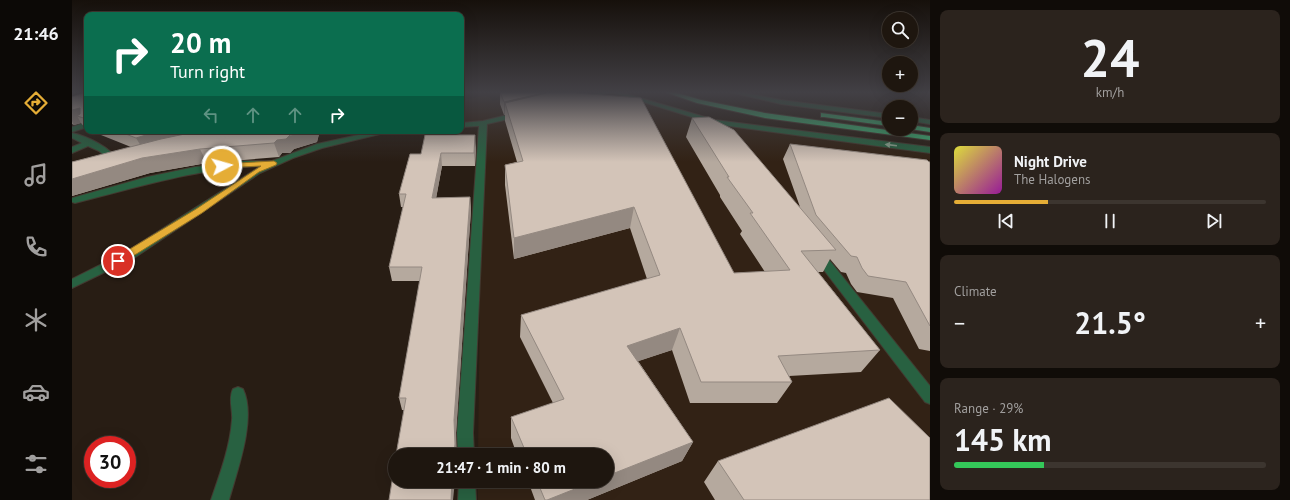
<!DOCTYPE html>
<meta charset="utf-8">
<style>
:root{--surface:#1e160f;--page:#2b231d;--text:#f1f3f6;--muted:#a19f9e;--line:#3c352f;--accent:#e5ad36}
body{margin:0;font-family:"PT Sans",sans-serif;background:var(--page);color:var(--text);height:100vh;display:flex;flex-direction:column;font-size:15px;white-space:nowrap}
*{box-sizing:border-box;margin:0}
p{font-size:13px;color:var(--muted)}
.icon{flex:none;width:22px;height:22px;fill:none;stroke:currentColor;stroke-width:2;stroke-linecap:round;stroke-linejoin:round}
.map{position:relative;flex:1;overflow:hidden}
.drawer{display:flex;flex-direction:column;gap:10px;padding:10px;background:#100c08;width:360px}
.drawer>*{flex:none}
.top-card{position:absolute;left:12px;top:12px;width:380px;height:122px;border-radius:8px;box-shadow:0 4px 16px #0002,0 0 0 1px var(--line);background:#0b6e4f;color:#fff;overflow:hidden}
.buttons{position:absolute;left:810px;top:12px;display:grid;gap:8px}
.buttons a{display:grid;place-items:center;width:36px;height:36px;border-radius:50%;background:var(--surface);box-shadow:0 4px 16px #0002,0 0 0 1px var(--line);font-size:20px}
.speed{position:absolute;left:12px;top:436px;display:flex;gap:8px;font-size:20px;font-weight:700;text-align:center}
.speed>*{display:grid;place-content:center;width:52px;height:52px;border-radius:50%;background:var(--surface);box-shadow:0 4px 16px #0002,0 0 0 1px var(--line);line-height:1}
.speed .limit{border:6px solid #d22;background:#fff;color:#111}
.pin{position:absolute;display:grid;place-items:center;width:34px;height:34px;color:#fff;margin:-17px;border:2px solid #fff;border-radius:50%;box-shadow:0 1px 4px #0007}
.me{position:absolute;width:44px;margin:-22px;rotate:84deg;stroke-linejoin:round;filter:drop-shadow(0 0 3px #0008)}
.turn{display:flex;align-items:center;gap:14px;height:84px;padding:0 20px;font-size:18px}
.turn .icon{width:52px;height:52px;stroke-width:2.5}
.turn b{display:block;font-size:28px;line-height:34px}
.lanes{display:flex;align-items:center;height:38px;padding:0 20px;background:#0003;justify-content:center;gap:20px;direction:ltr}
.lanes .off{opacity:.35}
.big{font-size:30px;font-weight:700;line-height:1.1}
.drawer .widget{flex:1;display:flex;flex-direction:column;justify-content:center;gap:6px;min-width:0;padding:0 14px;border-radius:8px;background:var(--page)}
.drawer .dial{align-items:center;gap:0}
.dial b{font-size:52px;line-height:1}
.song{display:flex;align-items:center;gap:12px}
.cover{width:48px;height:48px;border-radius:6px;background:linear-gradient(135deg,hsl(60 70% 55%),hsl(300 70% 35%))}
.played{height:4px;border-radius:2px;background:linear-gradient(90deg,var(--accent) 30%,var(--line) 30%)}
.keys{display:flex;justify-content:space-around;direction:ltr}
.heat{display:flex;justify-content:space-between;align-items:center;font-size:22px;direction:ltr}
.charge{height:6px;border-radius:3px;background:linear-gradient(90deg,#34c759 29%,var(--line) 0)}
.trip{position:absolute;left:316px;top:448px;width:226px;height:40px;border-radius:20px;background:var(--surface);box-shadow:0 4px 16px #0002,0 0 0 1px var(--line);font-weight:700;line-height:40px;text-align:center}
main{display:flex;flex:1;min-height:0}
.dock{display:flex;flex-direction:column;width:72px;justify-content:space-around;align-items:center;background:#0c0906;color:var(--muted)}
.dock .icon{width:28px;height:28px}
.dock .active{color:var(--accent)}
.dock b{font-size:18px;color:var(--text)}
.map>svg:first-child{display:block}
.built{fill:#322215}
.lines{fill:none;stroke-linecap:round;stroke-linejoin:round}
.minor-casing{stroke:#433930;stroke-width:2}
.tertiary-casing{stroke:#433930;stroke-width:2}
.trunk-casing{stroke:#433930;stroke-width:2}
.minor{fill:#286141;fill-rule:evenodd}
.tertiary{fill:#286141;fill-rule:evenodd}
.trunk{fill:#3ca96f;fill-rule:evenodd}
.wall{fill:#b5a99e}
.shaded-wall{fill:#948981}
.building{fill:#d3c4b8;stroke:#948981}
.oneway{fill:#8aa28f}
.route{fill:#e5ad36;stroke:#957023}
</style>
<main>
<nav class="dock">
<b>21:46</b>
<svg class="icon active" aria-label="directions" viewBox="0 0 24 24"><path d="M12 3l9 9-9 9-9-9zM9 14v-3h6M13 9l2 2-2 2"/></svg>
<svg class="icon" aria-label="music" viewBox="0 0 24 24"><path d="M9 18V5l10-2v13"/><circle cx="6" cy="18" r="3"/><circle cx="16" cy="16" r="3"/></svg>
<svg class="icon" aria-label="phone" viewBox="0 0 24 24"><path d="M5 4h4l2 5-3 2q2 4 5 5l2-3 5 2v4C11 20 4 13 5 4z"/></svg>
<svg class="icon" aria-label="climate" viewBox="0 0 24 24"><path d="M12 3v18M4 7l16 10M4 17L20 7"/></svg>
<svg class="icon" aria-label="car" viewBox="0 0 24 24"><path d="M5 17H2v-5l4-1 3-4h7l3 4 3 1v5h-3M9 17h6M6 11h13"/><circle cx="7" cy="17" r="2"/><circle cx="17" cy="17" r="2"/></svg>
<svg class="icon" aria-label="filters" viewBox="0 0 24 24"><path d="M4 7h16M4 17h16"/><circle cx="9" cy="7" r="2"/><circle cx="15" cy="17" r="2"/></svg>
</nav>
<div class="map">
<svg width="858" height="500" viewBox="0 0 858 500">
<rect width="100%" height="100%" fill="#281d14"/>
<path class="built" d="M466,92L502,105L541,93L636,123L858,154V500H406V481H535V455H406L410,121L389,123V101L415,95L421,101Z"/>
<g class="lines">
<defs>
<path id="minor" d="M530,92H540L510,100L506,98Z
M447,112L451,114L450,116L415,124L401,433L402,455H386L385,433L407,126L389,127V123L411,121Z
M15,122V127L0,132V127Z
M228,131H325L321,133H312L250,148L221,158L188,173L62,258L0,288V279L54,252L189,166C122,169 67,187 3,203L0,202V198L75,177L123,167L172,161H200L245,144L291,134H228Z
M0,133C18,137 37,147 48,162L44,165L27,151L16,146L0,153V147L10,143L0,138Z
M746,250L750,251L858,386V404L853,402L742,257L740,254Z
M166,387L171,389C185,418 165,471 157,500H139C148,474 158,447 160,420C161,410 156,399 161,389Z
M387,481H403L404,500H386Z"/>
<path id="tertiary" d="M539,92H548L643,120L858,147V153L642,124Z
M658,92H669L709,100L817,114V118L709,104Z
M839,117L858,120V124L839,121Z"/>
<path id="trunk" d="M593,92H602L629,100L693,113L858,136V140L693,118L625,103Z
M749,113L817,122V126L752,117H749Z
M839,125L858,128V132L838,129H839Z"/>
</defs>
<use href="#minor" class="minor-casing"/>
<use href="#tertiary" class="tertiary-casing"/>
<use href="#trunk" class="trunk-casing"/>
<use href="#minor" class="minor"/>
<use href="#tertiary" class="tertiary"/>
<use href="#trunk" class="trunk"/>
</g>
<path class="wall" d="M15,92V130L14,129L9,123L2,125L0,124V97Z
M428,92L662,273L693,272L668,234L670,231L648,197V195L614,137L620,118L728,207L711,159L718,144L858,162V351L847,349L821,298L785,292L779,284L774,273L769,272L758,259L751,272H746L808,350L789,372L717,376L720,382L705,403H618L600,350L566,361L621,442L610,461L515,500H463L456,481H535V455H445L439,438V417L481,403L448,337L449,315L575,279L558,228L442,259L433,185V165L445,162L433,121V115H432L428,104Z
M19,131H246L247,134L245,142L222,149L218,153H210L207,157L135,163L78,173L0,196V162L59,147Z
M404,147L403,166H370L364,198L398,197L399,210L384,433L332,410H330L327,398L348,281H320L317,267L331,207H329L327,194L349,154Z
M646,461L858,500H643L632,482Z"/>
<path class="shaded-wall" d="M476,92H490L433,103V115H432V102Z
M8,108L15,119L5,116L9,123L2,125L0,121V110Z
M87,131H147L72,151L64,138Z
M233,131H246L247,134L245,142L222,149L218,153H210L207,157L202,143L205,140Z
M403,135L404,147L403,166L402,153Z
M128,149L135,163L78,173L0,196V179L70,158Z
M369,153L370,166L362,210L360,198Z
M398,197L399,210L384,433L385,455H382V420Z
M562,207L558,228L442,259V238Z
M608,328L600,350L549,367L555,346Z
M621,442L610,461L515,500H475L523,481H535V476Z
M380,481H383L381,500H379Z"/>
<path class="building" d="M15,92V119L5,116L8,114V108L0,110V97Z
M428,92H476L432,102Z
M479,92H502L504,93L569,98L662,273L718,270L678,213H681L655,177H657L620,118L637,117L662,130L764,250L729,251L808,350L706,356L720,382H629L608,328L555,346L621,442L535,476V455H455L439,417L492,399L449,315L588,275L562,207L442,238L433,165L451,161L433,103Z
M46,131H87L64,138Z
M127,131H233L218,135L214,139L205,140L202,143L128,149L70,158L0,179V162L89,139Z
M353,135H403L402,153H369L360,198L398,197L382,420L383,444L382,455H324L334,398H327L350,267H317L334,194H327L338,154H349Z
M718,144L855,160L857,162H858V326L834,282L796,276L790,268L785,257L779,256L744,215Z
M817,398L858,438V500H672L646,461Z
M323,463V481H380L379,500H317Z
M465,481H523L475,500H473Z"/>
<defs><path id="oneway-solid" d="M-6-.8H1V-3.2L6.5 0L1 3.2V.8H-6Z"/></defs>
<use class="oneway" href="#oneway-solid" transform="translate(819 145) rotate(-173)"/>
<linearGradient id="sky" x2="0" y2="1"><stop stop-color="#16100b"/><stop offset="0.57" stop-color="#424045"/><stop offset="1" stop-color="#424045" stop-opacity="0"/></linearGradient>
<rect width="858" height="162" fill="url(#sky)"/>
<path class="route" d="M202,161L205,163L204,165L187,172L130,213L50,263H43V258L124,209L189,166L150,168L147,167V164Z"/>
</svg>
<div class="buttons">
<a><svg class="icon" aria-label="search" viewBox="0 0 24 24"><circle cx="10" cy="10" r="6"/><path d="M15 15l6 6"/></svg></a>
<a>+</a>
<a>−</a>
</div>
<div class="speed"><div class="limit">30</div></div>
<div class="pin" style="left:46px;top:261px;background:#d93025"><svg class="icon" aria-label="arrive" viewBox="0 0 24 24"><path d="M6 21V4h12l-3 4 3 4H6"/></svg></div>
<svg class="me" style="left:150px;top:166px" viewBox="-20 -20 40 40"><circle r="17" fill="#e5ad36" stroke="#fff" stroke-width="3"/><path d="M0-11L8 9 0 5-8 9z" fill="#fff"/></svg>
<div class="trip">21:47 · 1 min · 80 m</div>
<div class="top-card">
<div class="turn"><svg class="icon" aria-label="right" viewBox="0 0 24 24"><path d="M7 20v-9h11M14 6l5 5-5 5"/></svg><div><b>20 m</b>Turn right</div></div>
<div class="lanes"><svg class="icon off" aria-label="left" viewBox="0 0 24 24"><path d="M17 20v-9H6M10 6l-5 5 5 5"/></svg><svg class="icon off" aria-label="ahead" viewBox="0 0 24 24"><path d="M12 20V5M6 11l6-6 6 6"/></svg><svg class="icon off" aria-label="ahead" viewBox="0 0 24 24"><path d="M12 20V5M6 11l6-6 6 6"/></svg><svg class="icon" aria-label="right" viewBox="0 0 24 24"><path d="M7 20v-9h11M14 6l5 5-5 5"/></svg></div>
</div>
</div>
<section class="drawer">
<div class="widget dial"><b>24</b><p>km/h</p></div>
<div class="widget">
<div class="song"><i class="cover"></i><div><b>Night Drive</b><p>The Halogens</p></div></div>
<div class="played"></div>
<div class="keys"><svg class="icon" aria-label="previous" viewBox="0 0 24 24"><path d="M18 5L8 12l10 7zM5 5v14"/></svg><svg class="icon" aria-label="pause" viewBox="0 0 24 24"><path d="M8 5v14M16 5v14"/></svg><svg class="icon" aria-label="next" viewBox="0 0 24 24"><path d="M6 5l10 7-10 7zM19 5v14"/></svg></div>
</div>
<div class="widget"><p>Climate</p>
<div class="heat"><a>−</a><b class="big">21.5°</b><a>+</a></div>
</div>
<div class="widget"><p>Range · 29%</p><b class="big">145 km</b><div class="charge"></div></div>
</section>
</main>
